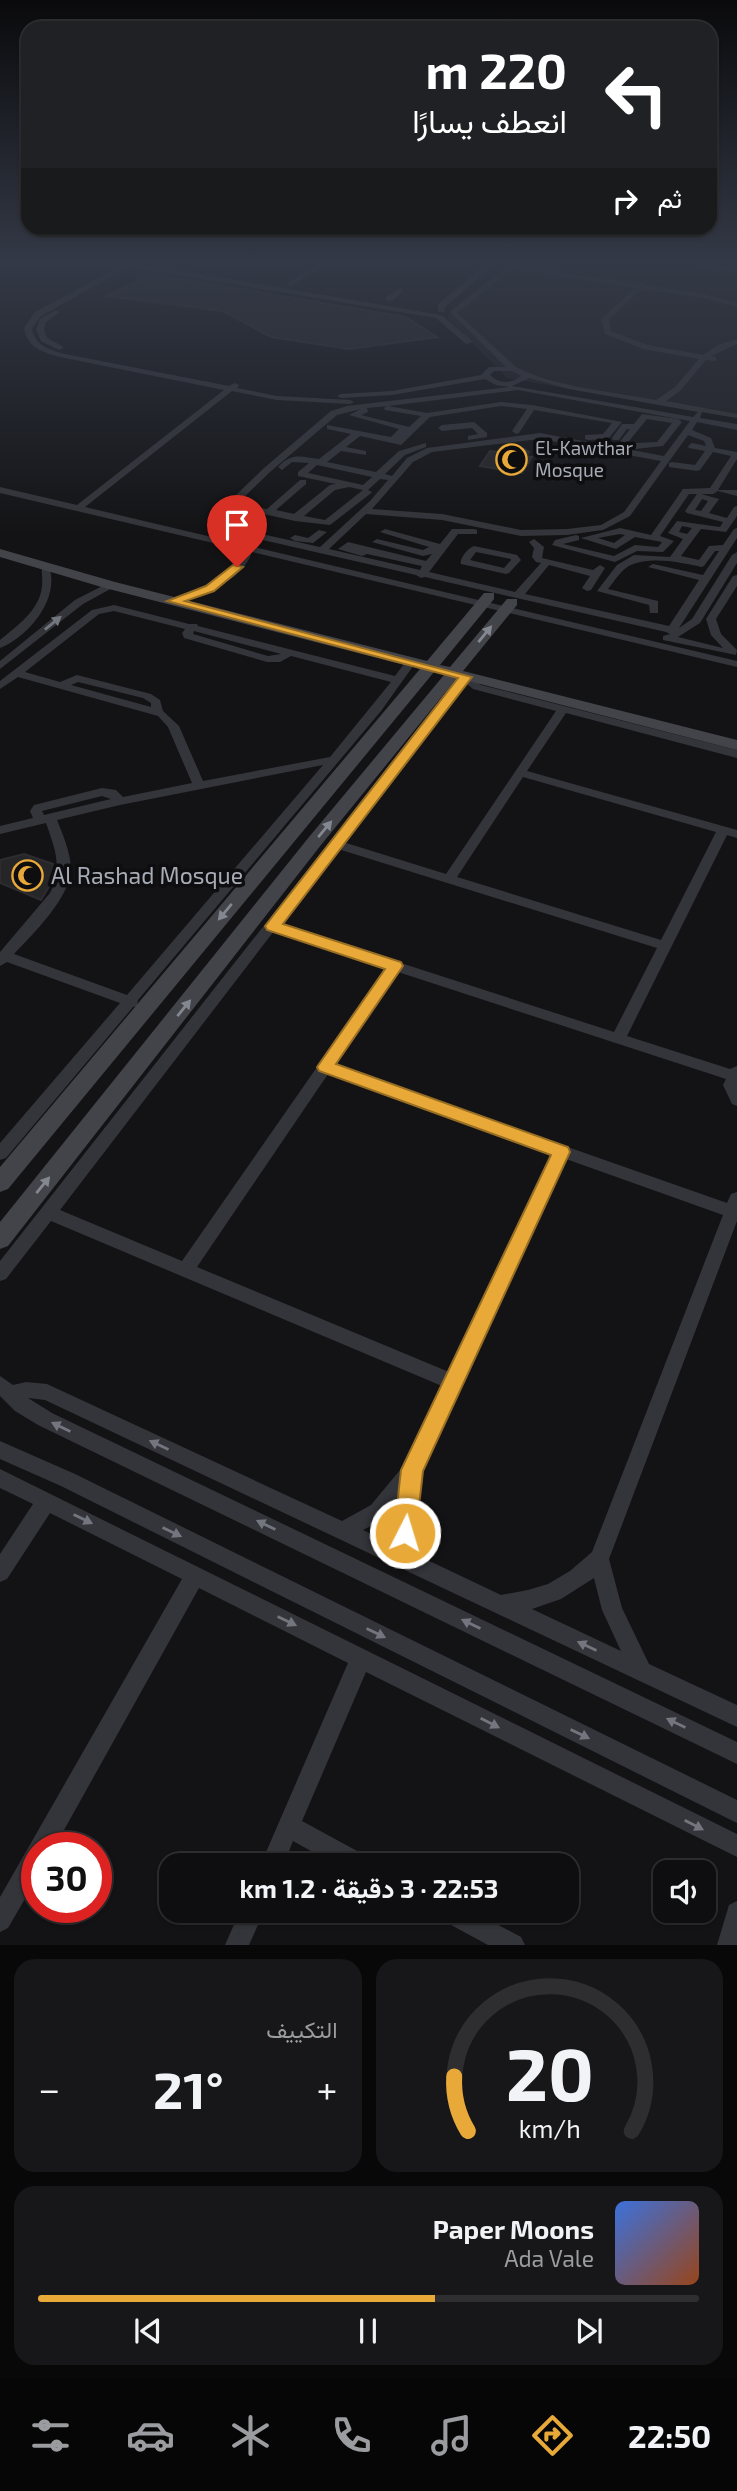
<!DOCTYPE html>
<html lang="ar">
<meta charset="utf-8">
<style>
:root{--surface:#0e0e10;--page:#171719;--text:#f1f3f6;--muted:#9b9c9f;--line:#2e2e30;--accent:#e8a938}
body{margin:0;font-family:"Exo 2",Vazirmatn,sans-serif;background:var(--page);color:var(--text);direction:rtl;height:100vh;display:flex;flex-direction:column;font-size:26px;white-space:nowrap}
*{box-sizing:border-box;margin:0}
p{font-size:23px;color:var(--muted)}
.icon{flex:none;width:38px;height:38px;fill:none;stroke:currentColor;stroke-width:2;stroke-linecap:round;stroke-linejoin:round}
.map{position:relative;height:1945px;overflow:hidden;direction:ltr}
.drawer{display:flex;flex-direction:column;gap:14px;padding:14px;background:#080809;flex:1}
.drawer>*{flex:none}
.guide{position:absolute;left:21px;top:21px;width:696px;height:214px;border-radius:21px;box-shadow:0 2px 5px #0004,0 0 0 2px var(--line);direction:rtl;background:#202124;color:#fff;overflow:hidden}
.buttons{position:absolute;left:653px;top:1860px;display:grid;gap:14px}
.buttons a{display:grid;place-items:center;width:63px;height:63px;border-radius:14px;background:var(--surface);box-shadow:0 2px 5px #0004,0 0 0 2px var(--line);font-size:35px}
.speed{position:absolute;left:21px;top:1832px;display:flex;gap:14px;font-size:35px;font-weight:700;text-align:center}
.speed>*{display:grid;place-content:center;width:91px;height:91px;border-radius:50%;background:var(--surface);box-shadow:0 2px 5px #0004,0 0 0 2px var(--line);line-height:1}
.speed .limit{border:10px solid #d22;background:#fff;color:#111}
.pin{position:absolute;display:grid;place-items:center;width:60px;height:60px;color:#fff;margin:-72px -30px;border-radius:50% 50% 50% 0;rotate:-45deg;box-shadow:0 0 7px #0007}
.pin .icon{rotate:45deg}
.me{position:absolute;width:77px;margin:-38px;rotate:5deg;stroke-linejoin:round;filter:drop-shadow(0 0 5px #0008)}
.turn{display:flex;align-items:center;gap:24px;height:147px;padding:0 35px;font-size:32px}
.turn .icon{width:91px;height:91px;stroke-width:2.5}
.turn b{display:block;font-size:49px;line-height:60px}
.then{display:flex;align-items:center;height:66px;padding:0 35px;background:#0003;gap:14px;font-size:26px}
.big{font-size:52px;font-weight:700;line-height:1.1}
.drawer .tile{flex:1;display:flex;flex-direction:column;justify-content:center;gap:10px;min-width:0;padding:0 24px;border-radius:21px;background:var(--page)}
.drawer .dial{align-items:center;gap:0}
.dial svg{height:182px;overflow:visible;fill:none;stroke:var(--line);stroke-width:7;stroke-linecap:round;text-anchor:middle}
.dial text{fill:var(--text);stroke:none}
.song{display:flex;align-items:center;gap:21px}
.cover{width:84px;height:84px;border-radius:10px;background:linear-gradient(135deg,hsl(220 70% 55%),hsl(20 70% 35%))}
.played{height:7px;border-radius:4px;background:linear-gradient(90deg,var(--accent) 60%,var(--line) 60%)}
.keys{display:flex;justify-content:space-around;direction:ltr}
.heat{display:flex;justify-content:space-between;align-items:center;font-size:38px;direction:ltr}
.drawer .tiles{flex:1;display:grid;gap:14px;grid-template-columns:1fr 1fr}
.tile:last-child{grid-column:span 2}
.trip{position:absolute;left:159px;top:1853px;width:420px;height:70px;border-radius:21px;background:var(--surface);box-shadow:0 2px 5px #0004,0 0 0 2px var(--line);font-weight:700;line-height:70px;text-align:center;direction:rtl}
.dock{display:flex;height:112px;justify-content:space-around;align-items:center;background:#060606;color:var(--muted)}
.dock .icon{width:49px;height:49px}
.dock .current{color:var(--accent)}
.dock b{font-size:32px;color:var(--text)}
.map>svg:first-child{display:block}
.built{fill:#1f1f22}
.building{fill:#262629;stroke:#2d2d31;stroke-width:2}
.lines{fill:none;stroke-linecap:round;stroke-linejoin:round}
.street{fill:#34353a;fill-rule:evenodd}
.secondary{fill:#43444a;fill-rule:evenodd}
.oneway{fill:#73767e}
.oneway2{fill:#838790}
.route{fill:#e8a938;stroke:#976e24;stroke-width:2}
.labels{text-anchor:middle;stroke-width:7;stroke-linejoin:round;paint-order:stroke}
.far-poi-label{font-size:19px;fill:#a6abb5;stroke:#0e0e10;text-anchor:start}
.poi-label{font-size:23px;fill:#a6abb5;stroke:#0e0e10;text-anchor:start}
</style>
<div class="map">
<svg width="737" height="1945" viewBox="0 0 737 1945">
<rect width="100%" height="100%" fill="#131315"/>
<path class="built" d="M510,263H696L737,270V418L507,378L447,317L453,308Z"/>
<path class="building" d="M152,274L406,317L437,337L349,349L271,337L223,311L106,296Z
M507,447L524,449L529,452L526,456L532,457L522,473L480,466L490,451L498,452Z
M24,854L53,864L51,883L41,900L0,883V860Z"/>
<g class="lines">
<path class="street" d="M120,263H134L435,314L443,316L473,342L466,344L436,318L129,267L41,316L32,328C34,346 50,350 65,354L229,386L235,383L239,385L237,388L277,396L350,400L354,402L350,404L277,400L232,391L85,507L737,661V667L252,552C242,582 201,596 173,604L169,603V599C195,590 233,579 243,550L0,493V487L77,505L224,390L65,358C47,354 27,349 24,328L35,312L121,266Z
M319,263H326L291,286H287V284Z
M489,263H496L445,307L444,312H438V304Z
M512,263H519L516,266L639,284L643,282L646,285L703,294L737,303V307L703,298L642,289L609,319L611,331L648,345L703,355L718,345L737,339V344L711,356L716,357V361L706,360L680,391L666,401L737,414V418L702,412L700,418L737,424V430L697,422L692,430L711,438L715,448L737,452V459L718,490H737V496L718,491L713,494H701L719,499L709,513L727,518L734,507L737,506V516L726,532L701,529L681,556L699,560L709,546L723,545L734,529L737,528V538L679,628L692,619L732,555L737,552V563L700,623L678,637L723,648L711,635L706,619L733,576L737,575V586L716,619L721,634L737,650L736,655L663,640V636L670,634L666,632L425,577L421,578L416,575L224,531L209,521L264,468L331,411L347,406L509,387L496,385L485,379L392,395L341,398L337,396L341,394L392,391L481,375L489,367H506L450,312ZM512,269L635,288L601,319L605,334L643,349L699,359L675,387L656,400C614,392 553,387 516,367L457,313ZM494,371H512L521,376C511,384 499,384 490,375ZM529,378L569,389L698,412L693,417L512,386ZM518,390L690,421L664,456L540,433L427,448L407,458L392,476L385,474L405,455L426,447V443L399,451L376,472L327,462L341,451L366,455V451L346,447L360,436L401,445L430,417L501,406L527,409L512,431L516,434L519,433L534,410L612,423L603,434L585,435V439L588,440L608,439L622,422L532,405L501,402L427,413L388,406ZM387,406L384,408L385,410L421,416L409,427L361,415L368,412L367,408ZM361,409L349,415L399,429L391,437L327,425V429L351,434L319,459C301,457 292,452 278,467L282,470L292,462L309,463L298,472V476L336,484L330,485L294,514L276,510L306,484V480H300L267,509L237,504L270,472L337,415ZM688,435L704,441L706,446L692,443L688,446L689,448L705,451L695,465L672,462L669,463V467L697,471L700,470L713,452L731,456L710,488L683,489L651,535L620,528L581,538L616,549L635,537L662,542L658,547L635,545L614,556L563,544L579,540V536L576,535L555,540L552,545L615,562L637,551L663,552L674,541L660,536L689,494H697L685,511L687,513L723,522L720,527L677,521L668,533L683,539L670,557L634,555L617,565L597,591L649,605L650,613H658V601L608,589C614,582 619,573 626,568C643,555 681,562 701,567L704,566L715,551H719L703,575L653,564L648,567L699,580L669,626L525,594L549,565L590,576L582,588L587,591L591,590L605,568L600,565L593,570L542,558L544,547L534,539L529,542L534,548L532,557L536,562L541,563L515,592L429,572L458,534H477V530L474,529H452L440,544L385,529L380,532L429,547L423,550L377,539L372,542L423,556L432,554L426,561L348,542L338,549L362,556L367,554L422,566L420,570L329,549L366,514L442,520L521,536L567,535L603,530L630,516ZM540,439L661,461L624,512L601,525L567,529L521,530L442,514L372,509L413,462L432,452ZM317,465L372,477L363,485L308,473ZM380,479L388,480L370,501L320,547L230,527L220,521L236,505L237,508L295,521L330,525L370,494L372,492L368,490ZM349,487L363,490L325,520L304,516L335,490ZM702,499L708,501L701,511L695,510ZM682,526L692,528L687,534L679,532ZM620,534L625,535L614,543L598,538Z
M687,263H699L737,269V273Z
M401,288L403,291L392,301H386V297Z
M56,310L60,312L46,322L44,330L47,338L62,346L63,348L59,350L41,341L36,330L40,319Z
M642,414L678,419L682,422L663,446L635,449L631,446L635,443L657,442L672,423L647,419L625,446H619L618,444L630,429H627L619,440H613L612,438L622,424H634Z
M474,422L487,433V437L468,440V436L478,434L472,428L442,431L438,428L442,425Z
M319,530L327,532L313,543L295,541L290,538L295,535L308,538Z
M474,546L517,555L521,560L509,573L506,574L461,564C459,559 468,548 474,546ZM476,552L511,559V560L504,568L470,560Z
M42,564H48C62,596 30,636 0,648V640C17,626 40,610 42,586C43,579 41,571 42,564Z
M110,582L114,583V587L83,604L0,669V661L75,600Z
M114,605L189,624H197L198,626L395,676L407,660H415L416,662L381,711L138,1000L137,1006L133,1007L6,1158L0,1160V1143L120,1003L7,962L0,966V952L50,893C63,869 55,848 46,823L0,834V826L33,818L30,811L34,805L102,788L116,790L123,797L192,783L168,727L158,716L18,677L0,689V681L92,610ZM114,611L185,629L182,633L184,638L267,662H280L291,656L391,682L330,757L203,781L179,726L163,711L160,700L151,694L77,675L60,682L25,672L99,614ZM194,631L281,654L268,656L193,634ZM78,682L143,698L151,703V707L71,685ZM323,765L127,995L14,954C33,934 71,897 71,868C70,851 63,835 57,820L120,805ZM102,796L111,799L44,815L42,811Z
M465,674L481,685L737,750V758L566,713L527,771L737,830V838L727,835L627,1036L730,1069L737,1066V1106L732,1104L723,1085L726,1079L398,972L335,1065L727,1203L731,1194L737,1192V1221L609,1559L622,1608L649,1664L737,1705V1727L45,1400L28,1398L52,1413L737,1742V1764L38,1425L15,1411L0,1396V1376L13,1385L26,1382L47,1384L342,1521L371,1505L405,1464L442,1386L51,1221L6,1279L0,1281V1261L461,675ZM466,683L473,689L556,711L446,874L343,842ZM523,777L716,832L661,940L457,877ZM338,849L657,948L614,1032L280,924ZM274,931L386,968L182,1261L60,1210ZM328,1074L552,1154L449,1372L197,1267ZM566,1159L723,1215L592,1552L570,1571L548,1584L528,1590L501,1595L421,1557L414,1518L423,1481L422,1470ZM398,1502L394,1518L399,1547L363,1530L385,1519ZM594,1578L602,1610L621,1651L532,1609L561,1599Z
M0,1441L75,1474L737,1800V1823L61,1486L0,1459Z
M0,1469L737,1834V1857L366,1672L302,1821L370,1858L373,1866H338L293,1841L283,1866H260L348,1663L199,1588L54,1848H37V1878L8,1928L0,1932V1897L182,1579L50,1513L7,1579L0,1582V1554L33,1504L0,1488Z
M737,1901V1945H717L729,1905Z
M240,1911H264L249,1945H225Z
M436,1911H472L521,1937L525,1945H488L440,1919Z"/>
<path class="secondary" d="M0,549L115,582L427,661L484,593H494V599L440,665L450,667L507,599H517V605L463,671L737,740V750L457,678L321,845L8,1246L0,1249V1222L309,837L444,675L434,672L8,1189L0,1192V1167L420,669L105,588L0,557Z"/>
</g>
<defs><path id="oneway-solid" d="M-6-.8H1V-3.2L6.5 0L1 3.2V.8H-6Z" transform="scale(1.75)"/></defs>
<g class="oneway">
<use href="#oneway-solid" transform="translate(53 623) rotate(-39)"/>
<use href="#oneway-solid" transform="translate(61 1427) rotate(-154)"/>
<use href="#oneway-solid" transform="translate(159 1445) rotate(-155)"/>
<use href="#oneway-solid" transform="translate(83 1519) rotate(26)"/>
<use href="#oneway-solid" transform="translate(266 1525) rotate(-154)"/>
<use href="#oneway-solid" transform="translate(172 1532) rotate(26)"/>
<use href="#oneway-solid" transform="translate(287 1621) rotate(26)"/>
<use href="#oneway-solid" transform="translate(471 1624) rotate(-154)"/>
<use href="#oneway-solid" transform="translate(376 1633) rotate(26)"/>
<use href="#oneway-solid" transform="translate(587 1646) rotate(-155)"/>
<use href="#oneway-solid" transform="translate(490 1723) rotate(27)"/>
<use href="#oneway-solid" transform="translate(676 1723) rotate(-154)"/>
<use href="#oneway-solid" transform="translate(580 1734) rotate(26)"/>
<use href="#oneway-solid" transform="translate(694 1825) rotate(27)"/>
</g>
<g class="oneway2">
<use href="#oneway-solid" transform="translate(485 634) rotate(-51)"/>
<use href="#oneway-solid" transform="translate(325 829) rotate(-50)"/>
<use href="#oneway-solid" transform="translate(225 912) rotate(130)"/>
<use href="#oneway-solid" transform="translate(184 1008) rotate(-51)"/>
<use href="#oneway-solid" transform="translate(43 1185) rotate(-51)"/>
</g>
<linearGradient id="sky" x2="0" y2="1"><stop stop-color="#0a0a0c"/><stop offset="0.49" stop-color="#333946"/><stop offset="1" stop-color="#333946" stop-opacity="0"/></linearGradient>
<rect width="737" height="535" fill="url(#sky)"/>
<path class="route" d="M233,565L243,567L214,591L185,601L472,677L283,924L401,962L403,966L336,1064L568,1147L570,1152L423,1471L416,1533L413,1541L405,1544L397,1541L394,1533L401,1470L551,1155L319,1071L317,1067L385,969L267,930L265,926L458,678L167,601L206,586Z"/>
<defs>
<symbol id="mosque-ring" viewBox="-11 -11 22 22"><circle r="9.5" fill="#0e0e10" stroke="#e8a938" stroke-width="1.5"/><path d="M3.5-4.9A6 6 0 1 0 3.5 4.9A5 5 0 1 1 3.5-4.9Z" fill="#e8a938"/></symbol>
</defs>
<g fill-rule="evenodd">
<use href="#mosque-ring" x="494" y="442" width="35" height="35"/>
<use href="#mosque-ring" x="10" y="858" width="35" height="35"/>
</g>
<g class="labels">
<g class="far-poi-label">
<text x="535" y="455">El-Kawthar<tspan x="535" dy="22">Mosque</tspan></text>
</g>
<g class="poi-label">
<text x="51" y="884">Al Rashad Mosque</text>
</g>
</g>
</svg>
<div class="buttons">
<a><svg class="icon" aria-label="sound" viewBox="0 0 24 24"><path d="M4 9h4l5-4v14l-5-4H4zM17 9q2 3 0 6"/></svg></a>
</div>
<div class="speed"><div class="limit">30</div></div>
<div class="pin" style="left:237px;top:567px;background:#d93025"><svg class="icon" aria-label="arrive" viewBox="0 0 24 24"><path d="M6 21V4h12l-3 4 3 4H6"/></svg></div>
<svg class="me" style="left:405px;top:1533px" viewBox="-20 -20 40 40"><circle r="17" fill="#e8a938" stroke="#fff" stroke-width="3"/><path d="M0-11L8 9 0 5-8 9z" fill="#fff"/></svg>
<div class="trip">22:53 · 3 دقيقة · 1.2 km</div>
<div class="guide">
<div class="turn"><svg class="icon" aria-label="left" viewBox="0 0 24 24"><path d="M17 20v-9H6M10 6l-5 5 5 5"/></svg><div><b>220 m</b>انعطف يسارًا</div></div>
<div class="then">ثم<svg class="icon" aria-label="right" viewBox="0 0 24 24"><path d="M7 20v-9h11M14 6l5 5-5 5"/></svg></div>
</div>
</div>
<section class="drawer">
<div class="tiles">
<div class="tile dial"><svg viewBox="0 0 100 80">
<path d="M14 69A42 42 0 1 1 86 69"/>
<path d="M14 69A42 42 0 0 1 8 45" stroke="#e8a938"/>
<text x="50" y="56" font-size="32" font-weight="700">20</text>
<text x="50" y="72" font-size="11">km/h</text>
</svg></div>
<div class="tile"><p>التكييف</p>
<div class="heat"><a>−</a><b class="big">21°</b><a>+</a></div>
</div>
<div class="tile">
<div class="song"><i class="cover"></i><div><b>Paper Moons</b><p>Ada Vale</p></div></div>
<div class="played"></div>
<div class="keys"><svg class="icon" aria-label="previous" viewBox="0 0 24 24"><path d="M18 5L8 12l10 7zM5 5v14"/></svg><svg class="icon" aria-label="pause" viewBox="0 0 24 24"><path d="M8 5v14M16 5v14"/></svg><svg class="icon" aria-label="next" viewBox="0 0 24 24"><path d="M6 5l10 7-10 7zM19 5v14"/></svg></div>
</div>
</div>
</section>
<nav class="dock">
<b>22:50</b>
<svg class="icon current" aria-label="directions" viewBox="0 0 24 24"><path d="M12 3l9 9-9 9-9-9zM9 14v-3h6M13 9l2 2-2 2"/></svg>
<svg class="icon" aria-label="music" viewBox="0 0 24 24"><path d="M9 18V5l10-2v13"/><circle cx="6" cy="18" r="3"/><circle cx="16" cy="16" r="3"/></svg>
<svg class="icon" aria-label="phone" viewBox="0 0 24 24"><path d="M5 4h4l2 5-3 2q2 4 5 5l2-3 5 2v4C11 20 4 13 5 4z"/></svg>
<svg class="icon" aria-label="climate" viewBox="0 0 24 24"><path d="M12 3v18M4 7l16 10M4 17L20 7"/></svg>
<svg class="icon" aria-label="car" viewBox="0 0 24 24"><path d="M5 17H2v-5l4-1 3-4h7l3 4 3 1v5h-3M9 17h6M6 11h13"/><circle cx="7" cy="17" r="2"/><circle cx="17" cy="17" r="2"/></svg>
<svg class="icon" aria-label="filters" viewBox="0 0 24 24"><path d="M4 7h16M4 17h16"/><circle cx="9" cy="7" r="2"/><circle cx="15" cy="17" r="2"/></svg>
</nav>
